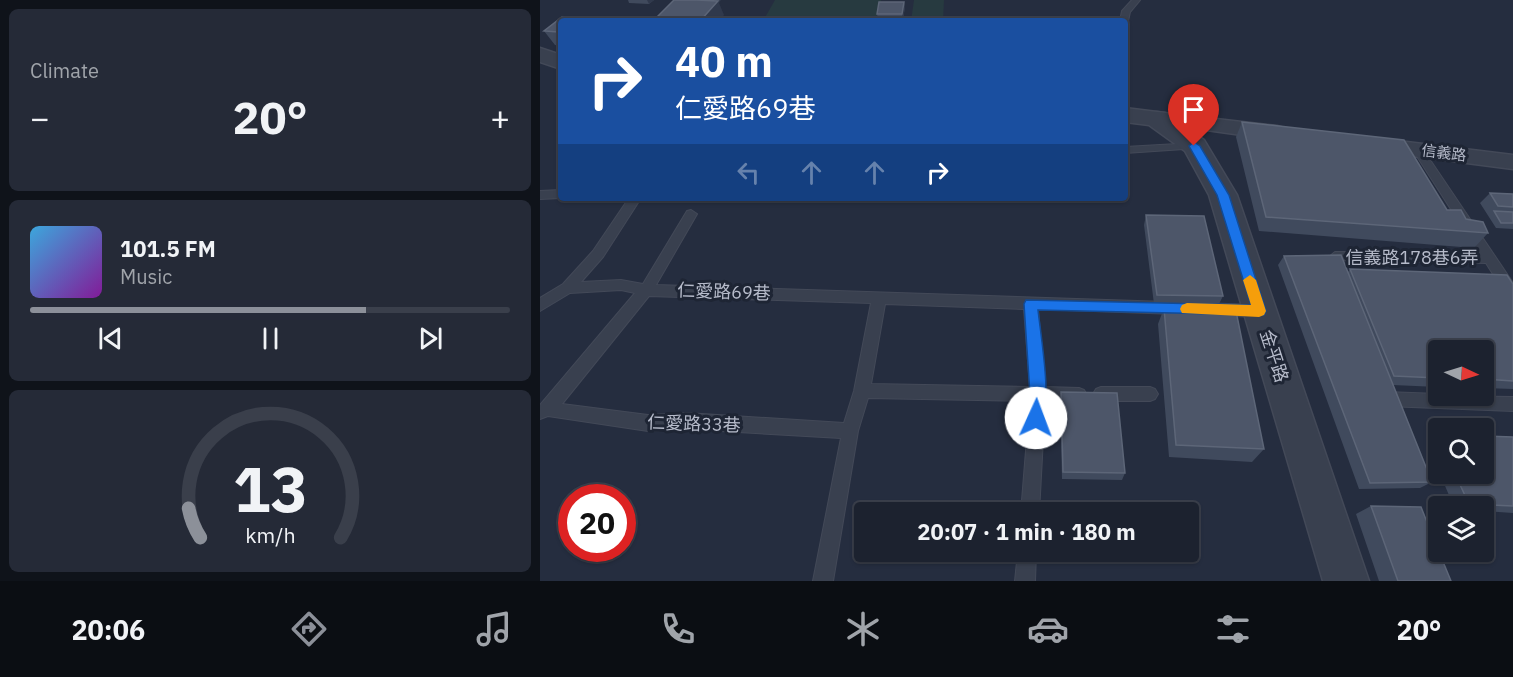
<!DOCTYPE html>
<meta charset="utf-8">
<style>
:root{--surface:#1c222f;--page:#252a37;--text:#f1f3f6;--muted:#a0a4aa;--line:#3a3f4b;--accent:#8c9099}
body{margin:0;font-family:"IBM Plex Sans","Noto Sans TC",sans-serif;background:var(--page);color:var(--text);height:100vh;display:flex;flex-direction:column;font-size:22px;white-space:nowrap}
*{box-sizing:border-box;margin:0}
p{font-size:20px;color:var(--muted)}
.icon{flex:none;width:33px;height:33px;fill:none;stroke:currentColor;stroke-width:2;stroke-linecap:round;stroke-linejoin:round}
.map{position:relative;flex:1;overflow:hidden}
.drawer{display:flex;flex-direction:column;gap:9px;padding:9px;background:#0f131a;width:540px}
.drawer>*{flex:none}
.hud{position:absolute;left:18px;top:18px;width:570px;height:183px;border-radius:6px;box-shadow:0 2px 4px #0004,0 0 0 2px var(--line);background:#1a4fa0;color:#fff;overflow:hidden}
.needle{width:39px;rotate:94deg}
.buttons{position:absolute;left:888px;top:340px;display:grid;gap:12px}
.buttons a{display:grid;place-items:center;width:66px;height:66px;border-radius:6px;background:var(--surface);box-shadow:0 2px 4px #0004,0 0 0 2px var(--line);font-size:30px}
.speed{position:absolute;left:18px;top:484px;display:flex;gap:12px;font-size:30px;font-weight:700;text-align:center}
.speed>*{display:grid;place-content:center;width:78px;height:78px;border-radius:50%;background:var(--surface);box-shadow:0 2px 4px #0004,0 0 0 2px var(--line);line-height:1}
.speed .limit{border:9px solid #d22;background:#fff;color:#111}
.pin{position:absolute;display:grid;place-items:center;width:51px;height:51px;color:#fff;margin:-62px -26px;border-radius:50% 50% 50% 0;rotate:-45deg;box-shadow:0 0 6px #0007}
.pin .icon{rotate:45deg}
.me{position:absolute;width:66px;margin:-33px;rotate:2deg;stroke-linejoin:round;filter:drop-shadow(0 0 4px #0008)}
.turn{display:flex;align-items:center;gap:21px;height:126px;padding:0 18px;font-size:27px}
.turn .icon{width:78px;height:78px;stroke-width:2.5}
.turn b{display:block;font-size:42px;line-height:51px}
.lanes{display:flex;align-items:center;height:57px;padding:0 18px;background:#0003;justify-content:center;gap:30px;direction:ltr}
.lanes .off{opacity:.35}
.big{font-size:45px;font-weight:700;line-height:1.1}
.drawer .tile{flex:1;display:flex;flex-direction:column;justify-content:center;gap:9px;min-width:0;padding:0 21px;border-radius:9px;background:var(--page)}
.drawer .dial{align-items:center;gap:0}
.dial svg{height:156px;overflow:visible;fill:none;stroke:var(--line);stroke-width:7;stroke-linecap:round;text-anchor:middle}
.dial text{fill:var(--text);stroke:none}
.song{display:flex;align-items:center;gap:18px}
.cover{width:72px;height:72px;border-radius:9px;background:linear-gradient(135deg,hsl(200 70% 55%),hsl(290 70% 35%))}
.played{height:6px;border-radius:3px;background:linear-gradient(90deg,var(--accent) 70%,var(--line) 70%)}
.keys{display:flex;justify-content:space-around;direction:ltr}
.heat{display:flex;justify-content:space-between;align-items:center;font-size:33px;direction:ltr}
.trip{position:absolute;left:314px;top:502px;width:345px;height:60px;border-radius:6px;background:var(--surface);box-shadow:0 2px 4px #0004,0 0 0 2px var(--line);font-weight:700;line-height:60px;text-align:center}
.dock{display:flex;height:96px;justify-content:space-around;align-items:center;background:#0b0e13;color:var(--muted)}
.dock .icon{width:42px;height:42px}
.dock .selected{color:var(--accent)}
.dock b{font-size:27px;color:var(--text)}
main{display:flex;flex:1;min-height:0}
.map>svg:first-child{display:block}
.green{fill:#273a40}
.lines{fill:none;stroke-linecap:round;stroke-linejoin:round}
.service-casing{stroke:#434958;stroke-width:2}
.minor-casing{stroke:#434958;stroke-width:3}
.tertiary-casing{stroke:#434958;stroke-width:3}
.service{fill:#39404f;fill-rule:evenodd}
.minor{fill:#39404f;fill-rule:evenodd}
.tertiary{fill:#39404f;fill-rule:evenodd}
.wall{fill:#404a5d}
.shaded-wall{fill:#30394c}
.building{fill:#4d5669;stroke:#5d6678;stroke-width:1.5}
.route{fill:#1a73e8;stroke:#114b97;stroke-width:1.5}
.slow{fill:#f59e0b}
.labels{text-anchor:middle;stroke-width:6;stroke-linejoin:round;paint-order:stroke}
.far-street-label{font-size:15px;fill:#b6bbca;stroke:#1e2534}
.street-label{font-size:18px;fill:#b6bbca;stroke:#1e2534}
</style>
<main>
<section class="drawer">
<div class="tile"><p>Climate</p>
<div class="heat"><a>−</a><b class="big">20°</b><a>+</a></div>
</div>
<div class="tile">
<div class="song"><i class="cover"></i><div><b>101.5 FM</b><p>Music</p></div></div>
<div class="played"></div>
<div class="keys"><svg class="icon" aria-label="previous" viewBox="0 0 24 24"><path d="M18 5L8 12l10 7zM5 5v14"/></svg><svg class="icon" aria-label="pause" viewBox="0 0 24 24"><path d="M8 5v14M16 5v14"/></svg><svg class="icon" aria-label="next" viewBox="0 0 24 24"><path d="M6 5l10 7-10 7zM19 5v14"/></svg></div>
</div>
<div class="tile dial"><svg viewBox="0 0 100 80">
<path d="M14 69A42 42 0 1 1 86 69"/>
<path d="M14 69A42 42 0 0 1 8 54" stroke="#8c9099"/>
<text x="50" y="56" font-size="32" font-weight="700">13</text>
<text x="50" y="72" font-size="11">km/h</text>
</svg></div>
</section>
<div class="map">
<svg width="973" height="581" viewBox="0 0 973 581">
<rect width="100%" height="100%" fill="#252d3f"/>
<path class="green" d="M235,0H341L336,21H223Z
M374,0H404L403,21H371Z"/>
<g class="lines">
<defs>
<path id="service" d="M592,0H600L590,12L588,21L585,23V21H580L582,11Z
M655,143L660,146L659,148L585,153V147Z
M878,147L882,148L973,283V299L968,298L946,263L790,260L789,257L795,252L939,253L873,150Z
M21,190V198L0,199V191Z
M89,198H101L63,257L41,282L81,280L103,284L147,211L151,210L157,214L116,285L719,305L724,307L726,311L724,315L719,317L498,309L505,387L539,388L544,390L547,395L544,400L539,402L505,401L499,513H481L490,401L328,398L318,431L293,581H273L301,438L146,429L108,431L8,416L0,419V405L95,293L81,290L30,293L0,311V298L23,284L53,251ZM109,296L331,303L314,391L304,423L146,413L108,415L22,404ZM345,304L484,309L490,387L331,384Z
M561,387H610L615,389L618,394L615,399L610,401H561L556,399L553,394L556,389Z
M846,392L898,394V396L973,397V411L846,406L840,404L838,399L840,394Z
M478,552H496L495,581H475Z"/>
<path id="minor" d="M616,112L737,126L744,128L748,133L744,138L737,140L609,122L606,118L609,114Z
M834,138L973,155V169L826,150L823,145L826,140Z"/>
<path id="tertiary" d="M0,48L21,55V69L0,62Z
M585,108L625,113L664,140L697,195L829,581H783L669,195L645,151L609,125L585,122Z"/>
</defs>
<use href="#service" class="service-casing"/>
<use href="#minor" class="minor-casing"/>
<use href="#tertiary" class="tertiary-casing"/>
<use href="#service" class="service"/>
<use href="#minor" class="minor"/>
<use href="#tertiary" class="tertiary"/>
</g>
<path class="wall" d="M88,0H114L109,4L89,3Z
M364,2L365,7L363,19L338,20L337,14Z
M22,17L57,18L58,21H21V46L15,45L4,31Z
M702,122L926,219L948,233L934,248L719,231L696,137Z
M950,193L973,194V229L956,228L940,203Z
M606,215L683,296L678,306L614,304L604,225Z
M744,256L808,272L810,269L973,284V389L944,388V351H898V387L853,385L892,482L880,488L819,489L738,265Z
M624,308L724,449L712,462L629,457L618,324Z
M521,392L585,473L582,480L522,479L520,400Z
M898,435V471L886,442Z
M973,437V513L944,511V507H914L900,474H944Z
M831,506L911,581H839L816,514Z"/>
<path class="shaded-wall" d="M107,0H114L109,4Z
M171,0H181L179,3L184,15L179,21H160L173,6Z
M364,2L365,7L363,19L362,14Z"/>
<path class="building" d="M134,0H156L178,1L160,21H113Z
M339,2H364L362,14H337Z
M22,17L57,18L53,21H21V29L18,32L4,31Z
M702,122L864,140L907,210H921L926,219L943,222L948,233L726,217Z
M950,193L973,194V207L958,206Z
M954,211L973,212V223H961Z
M606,215L664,216L683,296L617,295Z
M801,255L892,482L830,483L744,256Z
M810,269L967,275L973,284V381L944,379V351H898V378L854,376Z
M624,308L696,311L724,449L636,445Z
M521,392L577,393L585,473L523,472Z
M944,436L973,437V506L929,504L915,474H944Z
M831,506L881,507L898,550V552H899L911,581H858Z"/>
<path class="route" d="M654,142L660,146L689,195L726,311L724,315L498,310C501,337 512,401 502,424L496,426L491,424L488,418L490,395L484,304L486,300L711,305L677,195L649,146Z"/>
<path class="slow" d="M710,275L716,280L726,311L724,315L719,317L642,313L640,309L642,305L647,303L711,305L703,280Z"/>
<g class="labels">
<g class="far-street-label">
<text transform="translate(904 153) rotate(7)" y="5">信義路</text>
</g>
<g class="street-label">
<text x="872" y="264">信義路178巷6弄</text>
<text transform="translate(184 292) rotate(2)" y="6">仁愛路69巷</text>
<text transform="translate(734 356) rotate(72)" y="6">金平路</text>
<text transform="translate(154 424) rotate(2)" y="6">仁愛路33巷</text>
</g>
</g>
</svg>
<div class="buttons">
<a><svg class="needle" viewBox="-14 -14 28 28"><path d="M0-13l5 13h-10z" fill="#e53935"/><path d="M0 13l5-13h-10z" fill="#a0a4aa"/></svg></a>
<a><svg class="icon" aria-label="search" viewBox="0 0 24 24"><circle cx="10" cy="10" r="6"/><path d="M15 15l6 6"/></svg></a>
<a><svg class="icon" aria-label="layers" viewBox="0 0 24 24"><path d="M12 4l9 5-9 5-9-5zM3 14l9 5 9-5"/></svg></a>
</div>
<div class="speed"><div class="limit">20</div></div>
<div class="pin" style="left:654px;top:146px;background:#d93025"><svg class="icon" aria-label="arrive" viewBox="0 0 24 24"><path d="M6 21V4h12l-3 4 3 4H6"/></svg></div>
<svg class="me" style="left:496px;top:418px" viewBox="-20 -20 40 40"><circle r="19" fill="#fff"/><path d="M0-13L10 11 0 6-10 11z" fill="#1a73e8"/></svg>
<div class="trip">20:07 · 1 min · 180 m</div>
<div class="hud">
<div class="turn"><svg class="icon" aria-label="right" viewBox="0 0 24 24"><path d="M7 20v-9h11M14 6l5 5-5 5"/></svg><div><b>40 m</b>仁愛路69巷</div></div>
<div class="lanes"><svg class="icon off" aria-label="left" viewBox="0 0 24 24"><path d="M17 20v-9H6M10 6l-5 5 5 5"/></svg><svg class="icon off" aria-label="ahead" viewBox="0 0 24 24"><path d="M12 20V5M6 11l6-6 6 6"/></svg><svg class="icon off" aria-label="ahead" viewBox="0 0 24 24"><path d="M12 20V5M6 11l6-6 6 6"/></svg><svg class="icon" aria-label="right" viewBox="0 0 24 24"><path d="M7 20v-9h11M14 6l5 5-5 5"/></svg></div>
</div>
</div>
</main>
<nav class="dock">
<b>20:06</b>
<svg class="icon selected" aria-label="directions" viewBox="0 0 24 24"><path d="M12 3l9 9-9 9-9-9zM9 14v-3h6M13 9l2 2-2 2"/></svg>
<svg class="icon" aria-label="music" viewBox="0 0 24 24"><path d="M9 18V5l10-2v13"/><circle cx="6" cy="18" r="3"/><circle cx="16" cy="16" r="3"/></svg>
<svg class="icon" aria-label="phone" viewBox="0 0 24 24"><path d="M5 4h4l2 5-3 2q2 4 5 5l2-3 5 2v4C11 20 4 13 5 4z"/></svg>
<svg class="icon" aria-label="climate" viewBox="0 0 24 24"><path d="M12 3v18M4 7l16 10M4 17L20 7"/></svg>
<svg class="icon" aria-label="car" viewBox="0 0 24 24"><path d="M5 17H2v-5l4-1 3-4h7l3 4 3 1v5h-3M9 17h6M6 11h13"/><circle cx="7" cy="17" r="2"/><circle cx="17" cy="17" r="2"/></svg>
<svg class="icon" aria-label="filters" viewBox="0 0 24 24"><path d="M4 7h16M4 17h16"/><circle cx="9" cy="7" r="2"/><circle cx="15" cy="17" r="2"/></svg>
<b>20°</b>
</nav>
